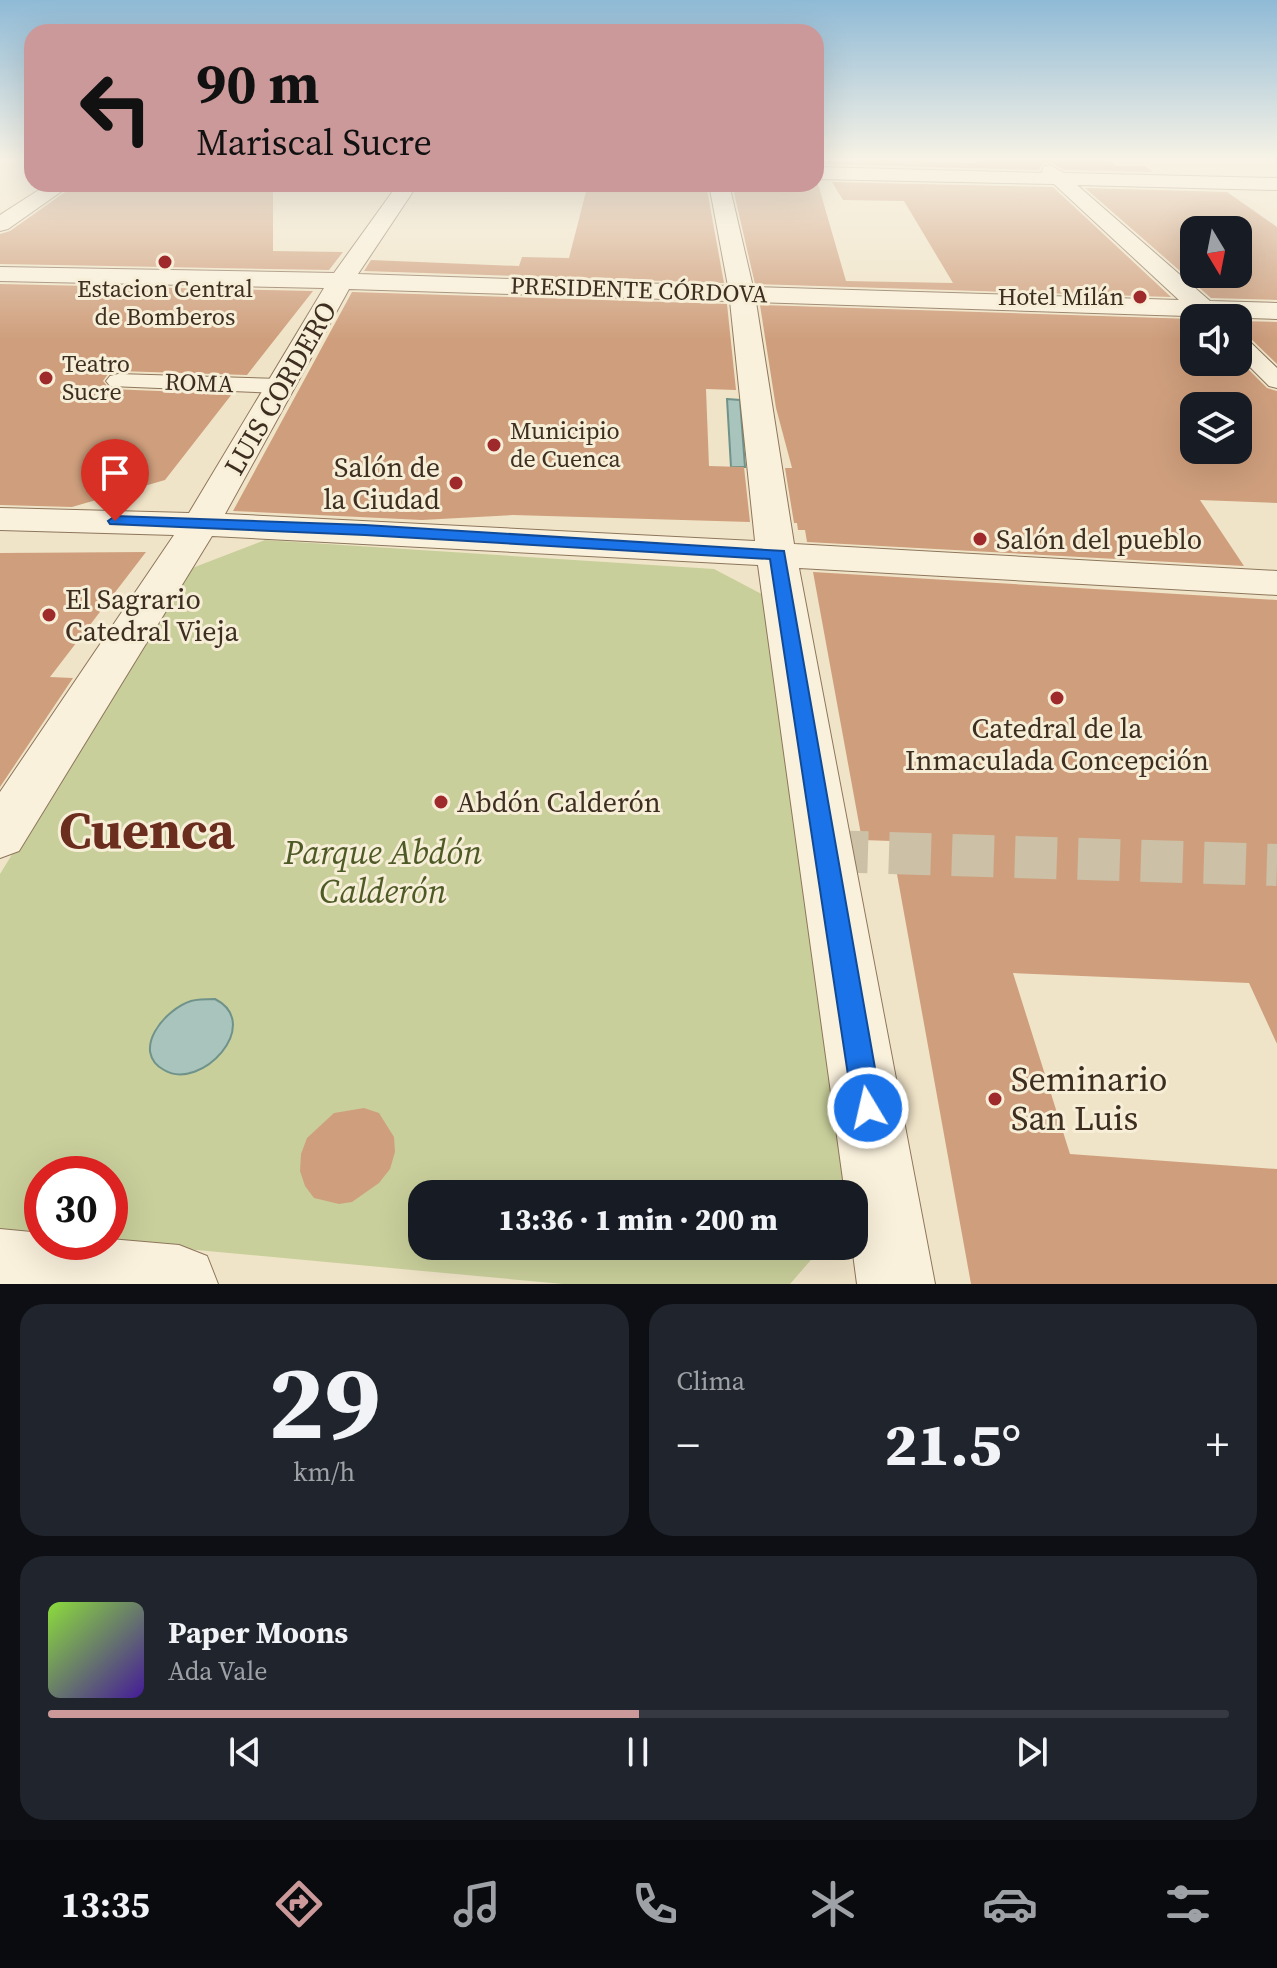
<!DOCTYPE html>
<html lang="es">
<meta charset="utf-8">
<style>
:root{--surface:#171b24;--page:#20242c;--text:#f1f3f6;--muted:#9ea1a6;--line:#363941;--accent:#cc999b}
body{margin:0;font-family:"Source Serif 4",serif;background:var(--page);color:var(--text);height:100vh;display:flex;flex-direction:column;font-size:30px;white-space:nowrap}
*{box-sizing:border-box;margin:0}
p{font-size:26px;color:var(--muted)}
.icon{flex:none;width:44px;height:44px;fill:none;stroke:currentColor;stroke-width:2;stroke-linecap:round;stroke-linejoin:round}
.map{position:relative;height:1284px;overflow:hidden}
.details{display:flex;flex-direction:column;gap:20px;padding:20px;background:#0d0f14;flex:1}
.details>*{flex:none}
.top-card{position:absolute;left:24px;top:24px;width:800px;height:168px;border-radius:24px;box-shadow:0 8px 32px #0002;background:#cc999b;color:#111;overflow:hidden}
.needle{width:52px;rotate:170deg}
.controls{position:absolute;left:1180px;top:216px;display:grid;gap:16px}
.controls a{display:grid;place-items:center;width:72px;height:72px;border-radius:16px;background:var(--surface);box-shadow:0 8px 32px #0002;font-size:40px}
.speed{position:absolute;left:24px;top:1156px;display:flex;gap:16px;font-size:40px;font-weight:700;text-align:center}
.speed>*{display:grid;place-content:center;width:104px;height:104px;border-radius:50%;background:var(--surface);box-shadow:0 8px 32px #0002;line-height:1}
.speed .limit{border:12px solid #d22;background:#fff;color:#111}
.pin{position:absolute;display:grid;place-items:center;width:68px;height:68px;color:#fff;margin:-82px -34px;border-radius:50% 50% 50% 0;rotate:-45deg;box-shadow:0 0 8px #0007}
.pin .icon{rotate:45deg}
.me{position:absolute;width:88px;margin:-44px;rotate:351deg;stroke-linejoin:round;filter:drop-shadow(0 0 6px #0008)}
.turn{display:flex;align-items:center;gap:28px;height:168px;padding:0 40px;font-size:36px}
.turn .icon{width:104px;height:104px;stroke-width:2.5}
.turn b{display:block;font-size:56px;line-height:68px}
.big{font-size:60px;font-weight:800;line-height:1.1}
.details .card{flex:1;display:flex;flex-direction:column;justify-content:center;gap:12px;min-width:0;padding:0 28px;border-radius:24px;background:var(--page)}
.details .dial{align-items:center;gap:0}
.dial b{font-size:104px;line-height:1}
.song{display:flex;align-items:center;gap:24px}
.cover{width:96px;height:96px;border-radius:12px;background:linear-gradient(135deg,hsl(90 70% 55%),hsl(260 70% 35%))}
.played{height:8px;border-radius:4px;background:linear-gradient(90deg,var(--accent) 50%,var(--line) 50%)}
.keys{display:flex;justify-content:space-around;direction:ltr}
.heat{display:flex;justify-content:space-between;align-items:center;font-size:44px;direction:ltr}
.details .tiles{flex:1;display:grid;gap:20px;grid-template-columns:1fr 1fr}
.card:last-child{grid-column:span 2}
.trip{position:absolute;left:408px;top:1180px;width:460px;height:80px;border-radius:24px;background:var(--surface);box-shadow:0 8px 32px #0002;font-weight:800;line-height:80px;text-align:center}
.menu{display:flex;height:128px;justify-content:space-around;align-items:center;background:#090b0e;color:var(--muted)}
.menu .icon{width:56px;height:56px}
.menu .on{color:var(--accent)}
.menu b{font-size:36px;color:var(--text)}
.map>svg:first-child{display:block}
.green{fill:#c9cf9b}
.water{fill:#a9c4bc;stroke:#6f938a;stroke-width:2}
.building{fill:#cf9f7d;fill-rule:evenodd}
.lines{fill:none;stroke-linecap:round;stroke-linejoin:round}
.pedestrian-tunnel{stroke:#ccc0a6;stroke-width:42;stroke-dasharray:42 21;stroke-linecap:butt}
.pedestrian-casing{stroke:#8d765c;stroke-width:2}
.minor-casing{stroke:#8d765c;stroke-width:2}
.pedestrian{fill:#faf1dc;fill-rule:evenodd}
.minor{fill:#faf1dc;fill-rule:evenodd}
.route{fill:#1a73e8;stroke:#114b97;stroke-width:2}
.poi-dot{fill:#9e2a2b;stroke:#f7eed8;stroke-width:3}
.labels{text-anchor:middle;stroke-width:6;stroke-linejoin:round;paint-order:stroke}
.far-poi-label{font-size:24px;fill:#3d2e20;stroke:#f7eed8;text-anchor:start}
.far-street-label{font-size:24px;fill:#3d2e20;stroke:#f7eed8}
.street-label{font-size:28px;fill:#3d2e20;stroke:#f7eed8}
.poi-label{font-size:28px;fill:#3d2e20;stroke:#f7eed8;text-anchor:start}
.near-park-label{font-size:34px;font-style:italic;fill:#4d5a26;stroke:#f7eed8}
.near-poi-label{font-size:34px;fill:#3d2e20;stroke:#f7eed8;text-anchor:start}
.near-town-label{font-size:52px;font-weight:bold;fill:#6b2e1e;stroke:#f7eed8}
</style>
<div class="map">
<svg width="1277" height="1284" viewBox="0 0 1277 1284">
<rect width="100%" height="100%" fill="#f0e4c8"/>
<path class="green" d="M265,540L714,569L779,603L854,1194H422V1246H823L790,1284H563L110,1242V1174H42V1235L0,1231V874L187,570Z"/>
<path class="water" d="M727,399L740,400L745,467H731Z
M215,999C264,1024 201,1092 164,1070C130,1051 165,1009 191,1001C198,999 207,999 215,999Z"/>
<path class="building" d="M817,159L978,163L975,159H1109L1115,166H1145L1153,172L1200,173L1065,170L1049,162L1042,164L1039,170L820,164Z
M832,182L1053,187L1171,297L755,284L732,184H818L846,281L953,283L904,201L843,200Z
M588,184H706L724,283L364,271L371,260L519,266L522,257L569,258Z
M231,188L273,189V251L343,252L329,270L0,264V234L10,231L68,190L227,191Z
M1085,188L1227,192L1277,227V300L1211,298ZM1194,230H1238V274H1194Z
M0,284L313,291L247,375L118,371L108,374L103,381L110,389L232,394L165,480L72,507L0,505Z
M352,292L727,304L736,390L706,389L709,466L744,467L750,522L513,515L422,520L233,511Z
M760,305L1194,319V362H1238V359L1267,388L1277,391V503L1200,500L1244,566L807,542L805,530H798L797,523H794L785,468H792L776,408ZM1194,406H1238V450H1194Z
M1238,321L1277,322V364L1248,336L1238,333Z
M146,552L50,677L73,678L0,787V553Z
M813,572L1277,600V1044L1249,983L1013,973L1070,1154L1277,1169V1284H971L891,841L862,840Z
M364,1108L379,1113L394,1137L395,1152L390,1169L379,1183L352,1202L339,1204L314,1198L305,1186L300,1171L301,1154L307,1138L334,1113Z"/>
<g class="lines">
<path class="pedestrian-tunnel" d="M826,851L1277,865"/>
<defs>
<path id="pedestrian" d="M1238,336L1246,338L1277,368V388L1269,386L1238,355Z
M118,374L281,379L289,381L293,386L289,391L281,393L110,386L106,381L110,376Z"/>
<path id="minor" d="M1050,165L1064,173L1277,178V190L1077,185L1210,301L1277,303V319L756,302L794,544L1277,571V595L799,568L935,1284H857L852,1246L854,1194H845L758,565L212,536L19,851L0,858V792L174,535L0,530V508L189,513L324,288L0,281V267L334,273L398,184H418L358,274L728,286L709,184H729L753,287L1179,300L1054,184L816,179V167L1042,173L1043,167ZM349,289L730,301L755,541L225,514Z
M48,184H72L8,229L0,231V215Z
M0,1229L42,1233V1242H110V1239L179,1245L207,1256L218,1284H0Z"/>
</defs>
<use href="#pedestrian" class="pedestrian-casing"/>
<use href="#minor" class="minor-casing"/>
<use href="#pedestrian" class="pedestrian"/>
<use href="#minor" class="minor"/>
</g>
<linearGradient id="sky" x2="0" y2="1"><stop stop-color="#8fbad6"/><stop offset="0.47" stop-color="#f8f3e6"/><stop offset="1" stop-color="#f8f3e6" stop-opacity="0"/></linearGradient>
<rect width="1277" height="339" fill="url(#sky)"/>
<path class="route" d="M115,516L365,525L784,551L882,1108L878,1118L868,1122L858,1118L853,1108L770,559L365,535L110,524L108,521Z"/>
<g class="poi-dot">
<circle cx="165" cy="262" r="8"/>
<circle cx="1140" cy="297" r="8"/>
<circle cx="46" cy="378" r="8"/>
<circle cx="494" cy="445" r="8"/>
<circle cx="456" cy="483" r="8"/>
<circle cx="980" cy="539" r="8"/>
<circle cx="49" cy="615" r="8"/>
<circle cx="1057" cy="698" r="8"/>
<circle cx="441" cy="802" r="8"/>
<circle cx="995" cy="1099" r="8"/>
</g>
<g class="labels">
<g class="far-poi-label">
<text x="165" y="297" text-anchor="middle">Estacion Central<tspan x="165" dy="28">de Bomberos</tspan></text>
<text x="1124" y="305" text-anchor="end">Hotel Milán</text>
<text x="62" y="372">Teatro<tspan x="62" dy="28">Sucre</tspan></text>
<text x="510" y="439">Municipio<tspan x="510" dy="28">de Cuenca</tspan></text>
</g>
<g class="far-street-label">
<text transform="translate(639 290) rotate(2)" y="8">PRESIDENTE CÓRDOVA</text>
<text transform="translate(199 383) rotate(2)" y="8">ROMA</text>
</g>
<g class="street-label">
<text transform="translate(280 388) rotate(-60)" y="10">LUIS CORDERO</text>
</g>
<g class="poi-label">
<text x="440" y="477" text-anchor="end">Salón de<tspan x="440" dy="32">la Ciudad</tspan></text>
<text x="996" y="549">Salón del pueblo</text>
<text x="65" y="609">El Sagrario<tspan x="65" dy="32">Catedral Vieja</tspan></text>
<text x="1057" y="738" text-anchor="middle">Catedral de la<tspan x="1057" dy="32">Inmaculada Concepción</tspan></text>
<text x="457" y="812">Abdón Calderón</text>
</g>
<g class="near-park-label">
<text x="383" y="864">Parque Abdón<tspan x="383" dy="39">Calderón</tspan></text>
</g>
<g class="near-poi-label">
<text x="1011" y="1091">Seminario<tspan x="1011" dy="39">San Luis</tspan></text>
</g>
<g class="near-town-label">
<text x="147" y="848">Cuenca</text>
</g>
</g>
</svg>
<div class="controls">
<a><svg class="needle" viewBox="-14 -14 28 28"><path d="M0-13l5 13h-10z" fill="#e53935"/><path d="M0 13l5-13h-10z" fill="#9ea1a6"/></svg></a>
<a><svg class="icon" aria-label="sound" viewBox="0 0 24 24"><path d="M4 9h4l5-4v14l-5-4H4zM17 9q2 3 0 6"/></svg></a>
<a><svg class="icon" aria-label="layers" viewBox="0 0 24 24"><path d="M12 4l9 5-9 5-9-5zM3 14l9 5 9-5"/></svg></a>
</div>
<div class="speed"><div class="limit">30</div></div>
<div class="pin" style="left:115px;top:521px;background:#d93025"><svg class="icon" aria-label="arrive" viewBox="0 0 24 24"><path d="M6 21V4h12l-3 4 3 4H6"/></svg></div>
<svg class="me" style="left:868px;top:1108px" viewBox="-20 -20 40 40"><circle r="17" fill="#1a73e8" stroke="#fff" stroke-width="3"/><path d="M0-11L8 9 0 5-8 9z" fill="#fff"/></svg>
<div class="trip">13:36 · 1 min · 200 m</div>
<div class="top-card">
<div class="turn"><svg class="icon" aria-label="left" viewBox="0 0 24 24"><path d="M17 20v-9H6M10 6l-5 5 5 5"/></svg><div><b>90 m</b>Mariscal Sucre</div></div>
</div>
</div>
<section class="details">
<div class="tiles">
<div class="card dial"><b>29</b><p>km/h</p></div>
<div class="card"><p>Clima</p>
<div class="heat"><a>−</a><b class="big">21.5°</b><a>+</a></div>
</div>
<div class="card">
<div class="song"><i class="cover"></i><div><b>Paper Moons</b><p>Ada Vale</p></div></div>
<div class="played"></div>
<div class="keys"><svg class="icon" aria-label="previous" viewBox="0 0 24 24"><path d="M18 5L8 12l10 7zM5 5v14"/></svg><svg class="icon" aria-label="pause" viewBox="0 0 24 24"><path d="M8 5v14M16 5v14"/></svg><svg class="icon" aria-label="next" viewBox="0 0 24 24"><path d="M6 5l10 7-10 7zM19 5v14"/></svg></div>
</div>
</div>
</section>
<nav class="menu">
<b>13:35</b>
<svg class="icon on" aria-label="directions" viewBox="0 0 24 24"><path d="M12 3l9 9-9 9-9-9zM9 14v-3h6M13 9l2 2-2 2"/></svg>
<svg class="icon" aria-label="music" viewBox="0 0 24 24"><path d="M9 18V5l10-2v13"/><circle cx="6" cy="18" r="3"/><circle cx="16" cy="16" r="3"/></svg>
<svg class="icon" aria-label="phone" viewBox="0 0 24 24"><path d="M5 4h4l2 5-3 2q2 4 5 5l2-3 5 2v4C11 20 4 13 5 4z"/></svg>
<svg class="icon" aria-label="climate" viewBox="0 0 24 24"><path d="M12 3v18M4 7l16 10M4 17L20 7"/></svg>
<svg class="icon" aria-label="car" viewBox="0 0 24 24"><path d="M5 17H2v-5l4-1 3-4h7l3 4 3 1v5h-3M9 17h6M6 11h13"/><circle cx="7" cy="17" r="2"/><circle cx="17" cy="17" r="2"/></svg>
<svg class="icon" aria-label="filters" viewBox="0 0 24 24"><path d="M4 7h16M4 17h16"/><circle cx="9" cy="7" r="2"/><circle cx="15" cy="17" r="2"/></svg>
</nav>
